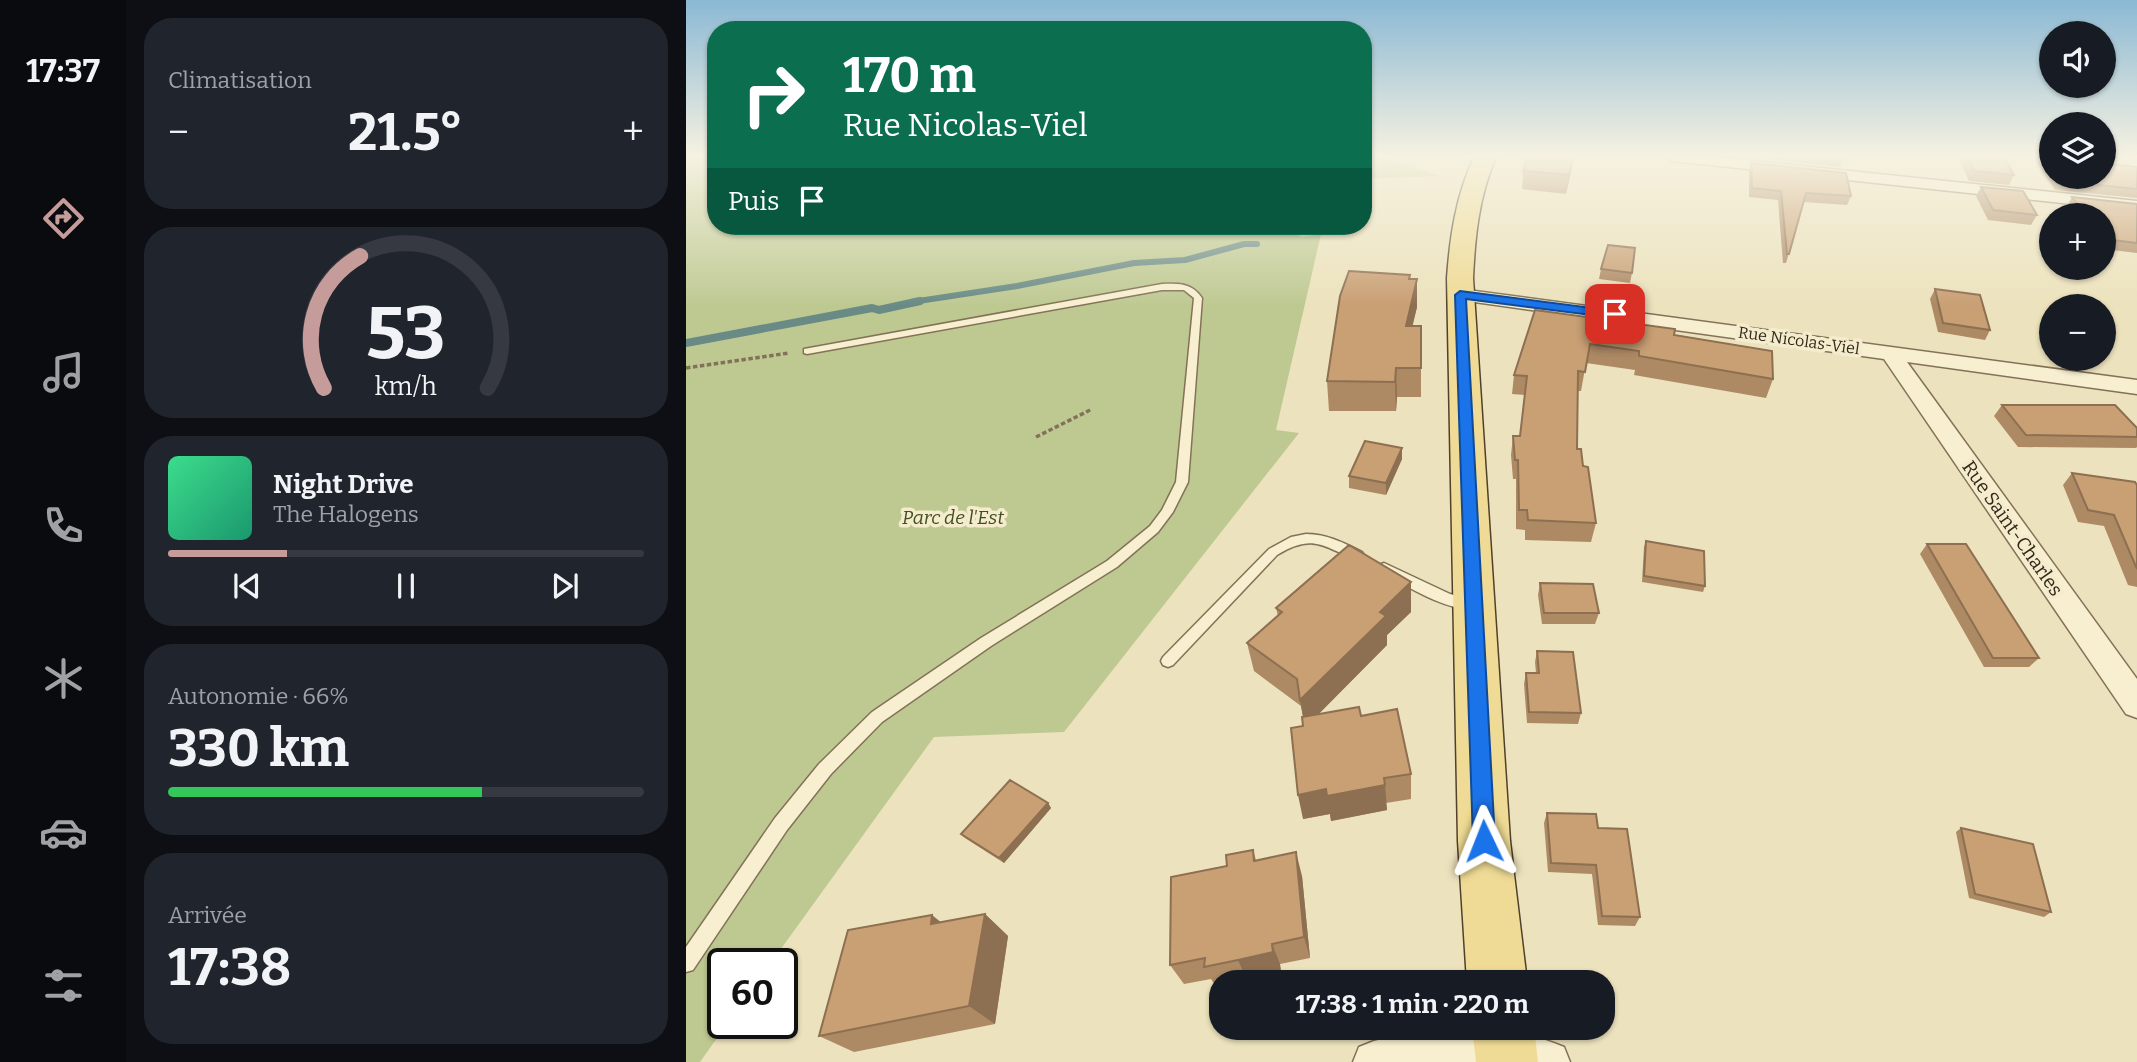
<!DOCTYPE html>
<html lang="fr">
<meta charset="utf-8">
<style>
:root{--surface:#171b24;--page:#20242c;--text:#f1f3f6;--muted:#9ea1a6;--line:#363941;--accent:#c59c9a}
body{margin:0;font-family:Bitter,serif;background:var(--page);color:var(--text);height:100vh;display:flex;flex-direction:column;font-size:26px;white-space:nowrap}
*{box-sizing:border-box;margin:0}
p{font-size:23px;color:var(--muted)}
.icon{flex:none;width:38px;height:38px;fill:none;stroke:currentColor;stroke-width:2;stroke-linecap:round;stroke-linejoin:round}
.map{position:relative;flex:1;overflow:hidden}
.details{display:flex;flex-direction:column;gap:18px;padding:18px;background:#0d0f14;width:560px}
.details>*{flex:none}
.top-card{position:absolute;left:21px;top:21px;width:665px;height:214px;border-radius:28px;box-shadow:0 2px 5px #0004;background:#0b6e4f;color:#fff;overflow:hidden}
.controls{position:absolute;left:1353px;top:21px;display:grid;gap:14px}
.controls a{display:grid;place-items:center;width:77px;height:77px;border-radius:50%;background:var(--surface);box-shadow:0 2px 5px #0004;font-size:35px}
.speed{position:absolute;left:21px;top:948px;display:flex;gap:14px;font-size:35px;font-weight:700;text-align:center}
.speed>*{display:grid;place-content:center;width:91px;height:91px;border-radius:50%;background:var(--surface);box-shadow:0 2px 5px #0004;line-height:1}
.speed .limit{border:4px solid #111;border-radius:10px;background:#fff;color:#111}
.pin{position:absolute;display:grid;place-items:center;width:60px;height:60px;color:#fff;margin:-30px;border-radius:14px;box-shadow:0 4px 10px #0006}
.me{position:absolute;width:77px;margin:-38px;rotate:358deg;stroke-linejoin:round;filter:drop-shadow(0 0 5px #0008)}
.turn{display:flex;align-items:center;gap:24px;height:147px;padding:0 21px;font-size:32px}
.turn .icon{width:91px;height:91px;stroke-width:2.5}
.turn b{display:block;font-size:49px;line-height:60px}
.then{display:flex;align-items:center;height:66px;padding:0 21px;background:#0003;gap:14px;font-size:26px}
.big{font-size:52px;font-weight:700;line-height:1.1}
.details .card{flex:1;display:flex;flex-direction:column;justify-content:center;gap:10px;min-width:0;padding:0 24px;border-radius:28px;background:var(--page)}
.details .dial{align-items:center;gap:0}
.dial svg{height:182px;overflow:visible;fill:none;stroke:var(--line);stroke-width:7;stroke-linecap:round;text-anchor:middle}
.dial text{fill:var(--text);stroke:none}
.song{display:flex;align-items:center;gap:21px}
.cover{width:84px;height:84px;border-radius:10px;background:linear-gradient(135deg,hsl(150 70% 55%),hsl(160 70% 35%))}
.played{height:7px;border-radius:4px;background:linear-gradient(90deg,var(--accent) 25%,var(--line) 25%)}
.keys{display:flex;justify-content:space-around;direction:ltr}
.heat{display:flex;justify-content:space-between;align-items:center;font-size:38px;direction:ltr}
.charge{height:10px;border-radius:5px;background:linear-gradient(90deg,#34c759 66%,var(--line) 0)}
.trip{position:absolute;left:523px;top:970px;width:406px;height:70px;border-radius:28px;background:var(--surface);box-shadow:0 2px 5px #0004;font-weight:700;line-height:70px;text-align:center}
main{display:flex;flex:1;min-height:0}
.tabs{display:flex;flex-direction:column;width:126px;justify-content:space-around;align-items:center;background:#090b0e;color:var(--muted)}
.tabs .icon{width:49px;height:49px}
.tabs .selected{color:var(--accent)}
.tabs b{font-size:32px;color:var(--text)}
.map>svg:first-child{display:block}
.green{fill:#bec992}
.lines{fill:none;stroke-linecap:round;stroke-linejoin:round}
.stream-far1{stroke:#698a85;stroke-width:6}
.stream{stroke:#698a85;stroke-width:8}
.service-casing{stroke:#837257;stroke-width:3}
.minor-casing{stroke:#837257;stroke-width:3}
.primary-casing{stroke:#50402c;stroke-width:3}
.path{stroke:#837257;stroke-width:3.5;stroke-dasharray:4.5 2.5;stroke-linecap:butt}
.service{fill:#f7efd0;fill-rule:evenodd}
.minor{fill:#f7efd0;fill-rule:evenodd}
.primary{fill:#efdb95;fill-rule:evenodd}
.wall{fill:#ad8964}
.shaded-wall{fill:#8d6f51}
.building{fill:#c99f74;stroke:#8d6f51;stroke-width:2}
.route{fill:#1a73e8;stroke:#114b97;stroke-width:2}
.labels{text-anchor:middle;stroke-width:7;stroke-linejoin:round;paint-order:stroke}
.far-street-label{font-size:16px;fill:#33291b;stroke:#f4eccd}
.park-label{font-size:19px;font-style:italic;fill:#404f23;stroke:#f4eccd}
.street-label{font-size:19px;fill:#33291b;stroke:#f4eccd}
</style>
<main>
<nav class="tabs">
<b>17:37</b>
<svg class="icon selected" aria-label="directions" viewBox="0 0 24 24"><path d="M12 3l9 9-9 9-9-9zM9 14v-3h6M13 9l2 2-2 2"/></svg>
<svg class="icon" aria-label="music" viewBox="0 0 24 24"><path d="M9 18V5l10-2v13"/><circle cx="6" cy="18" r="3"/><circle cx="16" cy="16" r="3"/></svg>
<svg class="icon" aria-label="phone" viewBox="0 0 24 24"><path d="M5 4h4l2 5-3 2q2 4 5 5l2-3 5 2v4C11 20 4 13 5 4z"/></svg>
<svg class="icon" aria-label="climate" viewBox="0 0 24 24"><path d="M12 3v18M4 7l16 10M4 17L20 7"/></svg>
<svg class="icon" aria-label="car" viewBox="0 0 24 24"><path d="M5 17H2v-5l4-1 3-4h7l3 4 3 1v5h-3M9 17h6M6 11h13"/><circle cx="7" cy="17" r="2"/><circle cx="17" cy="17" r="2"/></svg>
<svg class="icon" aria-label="filters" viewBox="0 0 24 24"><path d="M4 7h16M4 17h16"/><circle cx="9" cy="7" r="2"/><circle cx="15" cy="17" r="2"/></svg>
</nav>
<section class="details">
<div class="card"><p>Climatisation</p>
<div class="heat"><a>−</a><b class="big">21.5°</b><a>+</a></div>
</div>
<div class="card dial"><svg viewBox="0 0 100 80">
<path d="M14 69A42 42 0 1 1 86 69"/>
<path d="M14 69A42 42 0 0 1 30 11" stroke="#c59c9a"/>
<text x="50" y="56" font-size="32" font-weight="700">53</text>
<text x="50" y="72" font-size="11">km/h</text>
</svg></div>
<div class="card">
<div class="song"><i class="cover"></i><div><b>Night Drive</b><p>The Halogens</p></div></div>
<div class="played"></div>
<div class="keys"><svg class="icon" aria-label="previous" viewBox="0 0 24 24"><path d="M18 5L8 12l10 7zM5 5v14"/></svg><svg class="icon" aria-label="pause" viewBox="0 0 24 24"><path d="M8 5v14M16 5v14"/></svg><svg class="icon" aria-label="next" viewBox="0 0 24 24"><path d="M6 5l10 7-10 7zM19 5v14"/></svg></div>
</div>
<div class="card"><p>Autonomie · 66%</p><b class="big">330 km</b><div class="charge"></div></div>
<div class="card"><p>Arrivée</p><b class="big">17:38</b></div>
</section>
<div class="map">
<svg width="1451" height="1062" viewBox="0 0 1451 1062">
<rect width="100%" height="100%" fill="#ece2bd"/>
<path class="green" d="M0,157H30V226H448L490,232L534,234L557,226H585L617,237L635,234L590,430L613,433L378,732L248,737L84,964H37V1024H41L14,1062H0Z
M677,157L695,158L754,176L677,179Z"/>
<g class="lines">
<path class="stream-far1" d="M226,302L331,286L448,263L499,260L558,244H571"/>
<path class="stream" d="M0,343L186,308L193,310L234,301"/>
<defs>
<path id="service" d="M476,284C493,283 506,283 516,298L502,482L487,512L472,532L431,567L305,646L196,722L145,774L101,830L7,970L0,972V947L89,818L133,764L186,712L295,638L421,561L464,526L476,510L490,482L508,298L498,290H476L121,354L118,353V349Z
M620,534C641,534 658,543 676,552L678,555L676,558L672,560C637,548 629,532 591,555L487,665L482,667L477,665L475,661L477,657L583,549L605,537Z
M698,563L764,594L789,600L791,604L789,608C764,614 716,583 693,571L692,568L693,565Z"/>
<path id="minor" d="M979,157H1029L1451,201V211L986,161Z
M774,289L1451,380V394L1221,362L1451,679V718L1440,714L1198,359L767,299L765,295L767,291Z
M751,1027C796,1027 836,1029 878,1047L884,1062H667L673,1047L688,1041Z"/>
<path id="primary" d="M788,157H810C793,196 789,236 787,278L824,841L841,982H781L772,841L761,278C764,236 770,196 788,157Z
M786,1027H848L852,1062H790Z"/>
</defs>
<use href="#service" class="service-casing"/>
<use href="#minor" class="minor-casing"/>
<use href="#primary" class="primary-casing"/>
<path class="path" d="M0,368L103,353
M350,437L406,409"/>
<use href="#service" class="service"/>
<use href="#minor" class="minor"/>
<use href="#primary" class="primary"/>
</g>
<path class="wall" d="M1063,157H1156L1157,158L1153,167Z
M1275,157H1318L1328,175L1323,185L1283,181L1273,160Z
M1347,157H1365V177H1418L1451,167V198L1369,190Z
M1065,163L1165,196L1161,205L1118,202L1100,263H1097L1092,200L1063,197V172Z
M886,167L880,194L836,189L837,171Z
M1295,187L1351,215L1345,225L1302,220L1290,196Z
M1386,197L1451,204V253L1418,249V215H1387L1381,206Z
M915,269L946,273L944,283L913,279Z
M724,279H731V307L726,326H735V397H711L710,411H643L641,381Z
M1249,289L1304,330L1299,340L1252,332L1244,299Z
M849,310L988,335L1087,379L1080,398L948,375L949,370L900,363L895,391H892L891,449L897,466L910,523L905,542L839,540V530L830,529V479H827L825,455L827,436H834L839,395L826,394L828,375Z
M1316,405L1451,428V447L1450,448L1332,447L1308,416Z
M716,448V459L700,495L663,488V476Z
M1386,473L1451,485V587L1442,585L1418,526L1392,522L1377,485Z
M960,541L1019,586L1017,592L956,582L958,547Z
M1241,544L1353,658L1343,667H1298L1234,554Z
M725,582V612L701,635V645L632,714L675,716L725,774V799L700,803L701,810L645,821L644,814L617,819V717L615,706L568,671L561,643L592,616L590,608Z
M854,583L913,613L909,624H856L852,595Z
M851,651L895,713L892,724L841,723L838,684L840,673H850L849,662Z
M362,803L365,808L318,863L279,838L275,834Z
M861,813L912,828L954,917L949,926L912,925L906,874L862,872L858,823Z
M1275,828L1365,912L1358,917L1283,898L1270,832Z
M567,850L570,860L616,876L624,958L594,964L595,972L561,980L553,982H536V985L530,986L525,979L498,984L484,965L541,866Z
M299,914L322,936L309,1024L168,1052L133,1036L255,922Z"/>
<path class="shaded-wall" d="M887,157L886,167L880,194L883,175Z
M731,279V307L720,354V326Z
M710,368L711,397L710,411L709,382Z
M716,448V459L700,495V483Z
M725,582V612L701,635V645L619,728L614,700L694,612Z
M699,785L701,810L645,821L644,814L617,819L612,795L640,789Z
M362,803L365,808L318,863L313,858Z
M610,852L616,876L624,958L618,937Z
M299,914L322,936L309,1024L283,1006Z
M246,915L272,936L245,924Z
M586,944L594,964L595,972L561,980L552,960Z"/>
<path class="building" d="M842,157H887L883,175L837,171Z
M1281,157H1318L1328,175L1288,171Z
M1358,157H1365V168Z
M1065,163L1160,173L1165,196L1120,193L1103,254H1101L1095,191L1066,188Z
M1418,163L1451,167V189L1375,181L1372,177H1418Z
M1295,187L1337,191L1351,215L1307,210Z
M1386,197L1451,204V243L1418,239V215H1399Z
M922,245L949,248L946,273L915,269Z
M663,271L724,275L723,279H731L720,326H735V368H710L709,382L641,381L654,296Z
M1249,289L1294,295L1304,330L1257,323Z
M849,310L989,329L988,335L1086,351L1087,379L953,356V351L904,344L899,372L892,371L891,449H895L897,466L902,467L910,523L842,520L841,510H833L832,460H829L827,436H834L841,376L828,375Z
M1316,405H1429L1451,428V437L1340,435Z
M679,441L716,448L700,483L663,476Z
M1386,473L1449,482L1451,485V569L1428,515L1402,510Z
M960,541L1018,551L1019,586L958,576Z
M1241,544H1280L1353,658H1307Z
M663,545L725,582L694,612L700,616L614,700L611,679L561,643L596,612L590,608Z
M854,583L907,584L913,613H858Z
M851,651L887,652L895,713L843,712L840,673H853Z
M673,707L675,716L711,709L725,774L698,778L699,785L641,796L640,789L612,795L605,728L617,726L616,717Z
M324,780L362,803L313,858L275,834Z
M861,813L910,814L912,828L941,829L954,917L916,916L910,865L865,863Z
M1275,828L1347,844L1365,912L1289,894Z
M567,850L568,861L610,852L618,937L586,944L587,952L552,960L518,967L519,958L484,965L485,877L541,866L540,855Z
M299,914L283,1006L133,1036L162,930L246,915L245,924Z"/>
<linearGradient id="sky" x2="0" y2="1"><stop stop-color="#8bb8d4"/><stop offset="0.51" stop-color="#f6f2e1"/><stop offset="1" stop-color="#f6f2e1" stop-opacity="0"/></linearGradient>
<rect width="1451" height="306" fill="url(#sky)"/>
<path class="route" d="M774,291L929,311L935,314L929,318L780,299L809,841L806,849L798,852L790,849L787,841L769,295Z"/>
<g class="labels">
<g class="far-street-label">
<text transform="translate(1113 340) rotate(8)" y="6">Rue Nicolas-Viel</text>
</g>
<g class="park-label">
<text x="267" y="524">Parc de l'Est</text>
</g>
<g class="street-label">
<text transform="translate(1327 528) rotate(55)" y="7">Rue Saint-Charles</text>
</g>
</g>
</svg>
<div class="controls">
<a><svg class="icon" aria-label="sound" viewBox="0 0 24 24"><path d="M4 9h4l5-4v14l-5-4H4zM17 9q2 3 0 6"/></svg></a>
<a><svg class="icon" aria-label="layers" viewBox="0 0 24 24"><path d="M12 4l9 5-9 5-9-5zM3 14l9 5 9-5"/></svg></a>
<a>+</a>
<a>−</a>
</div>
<div class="speed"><div class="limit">60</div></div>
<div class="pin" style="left:929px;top:314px;background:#d93025"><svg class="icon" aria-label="arrive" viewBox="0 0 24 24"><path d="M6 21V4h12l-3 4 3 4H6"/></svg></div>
<svg class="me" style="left:798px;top:841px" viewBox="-20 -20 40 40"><path d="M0-17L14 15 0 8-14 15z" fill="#1a73e8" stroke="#fff" stroke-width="4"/></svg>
<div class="trip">17:38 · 1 min · 220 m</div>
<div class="top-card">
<div class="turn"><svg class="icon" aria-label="right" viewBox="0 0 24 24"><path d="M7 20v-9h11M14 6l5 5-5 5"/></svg><div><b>170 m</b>Rue Nicolas-Viel</div></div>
<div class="then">Puis<svg class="icon" aria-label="arrive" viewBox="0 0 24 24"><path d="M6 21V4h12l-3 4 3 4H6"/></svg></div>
</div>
</div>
</main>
